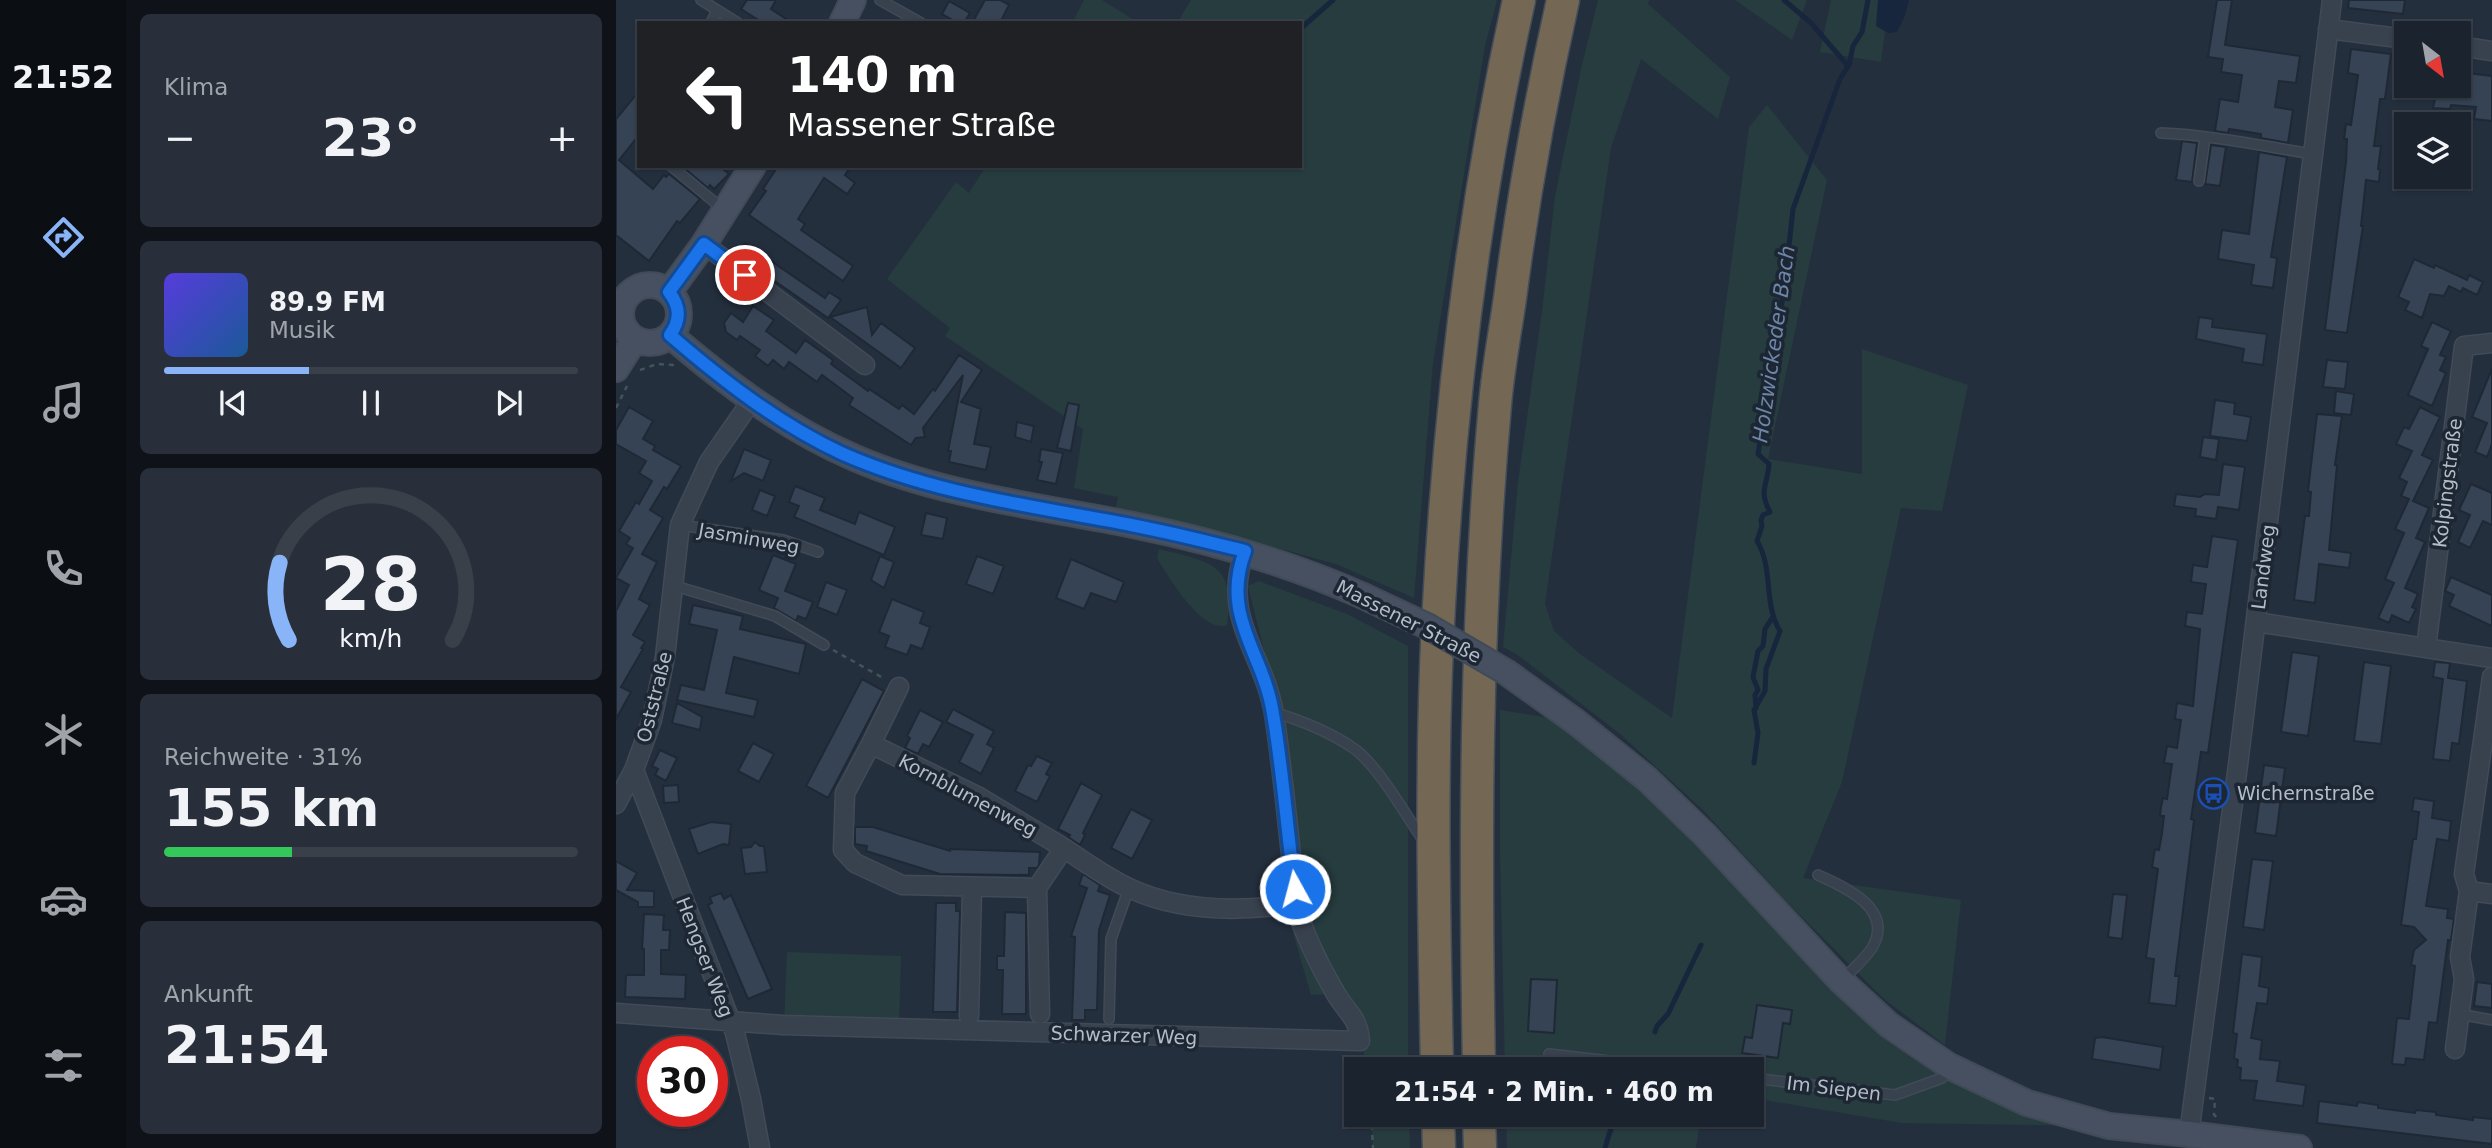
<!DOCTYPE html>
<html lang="de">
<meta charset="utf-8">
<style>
:root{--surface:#1b232e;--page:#282f3a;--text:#f1f3f6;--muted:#a0a4aa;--line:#39404a;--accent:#8ab4f8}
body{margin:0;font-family:"DejaVu Sans",sans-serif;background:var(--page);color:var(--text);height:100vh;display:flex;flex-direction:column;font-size:26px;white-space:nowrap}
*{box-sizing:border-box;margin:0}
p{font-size:23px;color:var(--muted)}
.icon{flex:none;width:38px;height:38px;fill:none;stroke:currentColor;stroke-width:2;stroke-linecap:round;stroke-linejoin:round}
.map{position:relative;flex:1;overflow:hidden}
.drawer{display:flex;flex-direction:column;gap:14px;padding:14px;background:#0f1319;width:490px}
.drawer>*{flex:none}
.banner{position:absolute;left:21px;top:21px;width:665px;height:147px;border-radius:0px;box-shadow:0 2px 5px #0004,0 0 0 2px var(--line);background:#202124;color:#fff;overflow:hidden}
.needle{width:46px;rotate:149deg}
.tools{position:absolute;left:1778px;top:21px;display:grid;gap:14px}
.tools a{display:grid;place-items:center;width:77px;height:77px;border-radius:0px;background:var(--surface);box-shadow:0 2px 5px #0004,0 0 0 2px var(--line);font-size:35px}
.speed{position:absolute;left:21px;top:1036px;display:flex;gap:14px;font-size:35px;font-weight:700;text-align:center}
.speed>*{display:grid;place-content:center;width:91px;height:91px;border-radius:50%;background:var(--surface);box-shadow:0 2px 5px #0004,0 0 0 2px var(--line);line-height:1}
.speed .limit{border:10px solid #d22;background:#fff;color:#111}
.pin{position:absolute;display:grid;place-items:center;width:60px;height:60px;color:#fff;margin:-30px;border:4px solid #fff;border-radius:50%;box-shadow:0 2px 7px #0007}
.me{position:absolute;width:77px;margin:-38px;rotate:353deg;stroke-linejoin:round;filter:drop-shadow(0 0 5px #0008)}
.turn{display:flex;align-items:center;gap:24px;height:147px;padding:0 35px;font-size:32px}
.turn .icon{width:91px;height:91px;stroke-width:2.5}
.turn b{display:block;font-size:49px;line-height:60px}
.big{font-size:52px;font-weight:700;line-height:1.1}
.drawer .tile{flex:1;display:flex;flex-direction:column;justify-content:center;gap:10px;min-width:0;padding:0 24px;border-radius:10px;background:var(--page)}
.drawer .dial{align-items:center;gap:0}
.dial svg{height:182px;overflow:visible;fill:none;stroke:var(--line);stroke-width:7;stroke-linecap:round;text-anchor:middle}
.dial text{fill:var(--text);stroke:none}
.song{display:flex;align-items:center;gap:21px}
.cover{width:84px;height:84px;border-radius:10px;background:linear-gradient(135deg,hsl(250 70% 55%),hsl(210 70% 35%))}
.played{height:7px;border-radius:4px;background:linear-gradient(90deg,var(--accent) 35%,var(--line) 35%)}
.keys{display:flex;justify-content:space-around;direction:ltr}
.heat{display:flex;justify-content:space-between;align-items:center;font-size:38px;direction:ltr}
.charge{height:10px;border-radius:5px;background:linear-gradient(90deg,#34c759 31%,var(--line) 0)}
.trip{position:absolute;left:728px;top:1057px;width:420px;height:70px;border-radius:0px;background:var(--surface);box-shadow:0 2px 5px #0004,0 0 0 2px var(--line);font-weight:700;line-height:70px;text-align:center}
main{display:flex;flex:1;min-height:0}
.tab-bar{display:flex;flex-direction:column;width:126px;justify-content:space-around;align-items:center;background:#0b0e12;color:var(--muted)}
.tab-bar .icon{width:49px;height:49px}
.tab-bar .on{color:var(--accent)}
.tab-bar b{font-size:32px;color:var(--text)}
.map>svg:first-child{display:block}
.green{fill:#263c3f}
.water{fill:#17263c}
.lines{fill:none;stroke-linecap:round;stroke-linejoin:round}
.stream{stroke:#17263c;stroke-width:5}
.building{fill:#364354;stroke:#1f2835;stroke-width:2}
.lane-casing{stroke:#414a57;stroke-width:12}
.street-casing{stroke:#414a57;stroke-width:21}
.secondary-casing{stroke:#414a57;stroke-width:28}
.highway-casing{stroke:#434c59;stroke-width:35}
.path{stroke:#3f5557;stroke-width:2.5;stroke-dasharray:5 5;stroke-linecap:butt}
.lane{stroke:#38414e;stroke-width:9}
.street{stroke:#38414e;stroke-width:18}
.secondary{stroke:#465061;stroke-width:24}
.highway{stroke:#746855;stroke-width:32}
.secondary-bridge-casing{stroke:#414a57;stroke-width:28;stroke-linecap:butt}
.secondary-bridge{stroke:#465061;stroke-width:24}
.route-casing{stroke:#114b97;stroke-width:18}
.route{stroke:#1a73e8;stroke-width:12}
.labels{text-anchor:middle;stroke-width:7;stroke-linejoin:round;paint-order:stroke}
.street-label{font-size:19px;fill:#b4bcc9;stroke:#1d2633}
.poi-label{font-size:19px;fill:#b4bcc9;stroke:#1d2633;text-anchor:start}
.water-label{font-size:21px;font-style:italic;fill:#6d86a8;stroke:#1d2633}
</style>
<main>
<nav class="tab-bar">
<b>21:52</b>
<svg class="icon on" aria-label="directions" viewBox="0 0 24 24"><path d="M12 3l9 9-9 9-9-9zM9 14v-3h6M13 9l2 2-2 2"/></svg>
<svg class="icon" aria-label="music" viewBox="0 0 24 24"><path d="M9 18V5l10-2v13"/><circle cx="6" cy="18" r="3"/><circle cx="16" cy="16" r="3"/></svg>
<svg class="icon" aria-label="phone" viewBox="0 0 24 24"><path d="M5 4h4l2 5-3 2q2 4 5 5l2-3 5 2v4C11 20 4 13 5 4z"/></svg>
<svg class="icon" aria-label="climate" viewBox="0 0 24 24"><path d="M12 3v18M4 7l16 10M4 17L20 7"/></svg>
<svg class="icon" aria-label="car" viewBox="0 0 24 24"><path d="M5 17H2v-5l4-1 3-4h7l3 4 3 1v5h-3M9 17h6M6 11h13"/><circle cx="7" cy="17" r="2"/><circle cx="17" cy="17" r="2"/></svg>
<svg class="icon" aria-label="filters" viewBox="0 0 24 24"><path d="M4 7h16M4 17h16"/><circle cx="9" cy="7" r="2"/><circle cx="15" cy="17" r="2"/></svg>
</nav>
<section class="drawer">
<div class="tile"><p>Klima</p>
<div class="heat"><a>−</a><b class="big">23°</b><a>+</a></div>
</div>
<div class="tile">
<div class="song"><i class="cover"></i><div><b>89.9 FM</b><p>Musik</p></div></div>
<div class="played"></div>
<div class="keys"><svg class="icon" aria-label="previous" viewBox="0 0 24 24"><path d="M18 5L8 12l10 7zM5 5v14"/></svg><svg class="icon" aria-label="pause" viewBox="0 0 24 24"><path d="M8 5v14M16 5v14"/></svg><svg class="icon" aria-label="next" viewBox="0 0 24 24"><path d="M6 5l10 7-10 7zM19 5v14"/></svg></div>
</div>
<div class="tile dial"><svg viewBox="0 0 100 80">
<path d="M14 69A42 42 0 1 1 86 69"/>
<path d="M14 69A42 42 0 0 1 10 35" stroke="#8ab4f8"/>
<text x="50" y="56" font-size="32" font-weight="700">28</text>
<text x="50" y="72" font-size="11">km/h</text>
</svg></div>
<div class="tile"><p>Reichweite · 31%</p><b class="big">155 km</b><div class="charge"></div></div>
<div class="tile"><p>Ankunft</p><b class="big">21:54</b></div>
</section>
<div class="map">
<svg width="1876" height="1148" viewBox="0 0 1876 1148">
<rect width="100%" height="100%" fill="#242f3e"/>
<path class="green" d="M468,0H486L523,23H456Z
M575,0H881L869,46L817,363L798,598L720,564L628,539L499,512L502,497L458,488L467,429L329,336L334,328L271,279L340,182L353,193L370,166H684V23H561Z
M982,0H1033L1032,4L1114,77L1102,119L1025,59L995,148L929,604L938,631L964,654L1056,718L1133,127L1151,105L1211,180L1152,459L1246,474V349L1352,385L1326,511L1285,508L1226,782L1187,878L1345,900L1329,1045L1269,1000L1170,901L1086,809L1004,734L903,656L887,647L902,482L926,311L939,196L965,69Z
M1119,0H1191L1176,40Z
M1215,0H1273L1265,62L1204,52Z
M543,549C593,562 621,562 611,625C586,634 552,576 541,558Z
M643,581L731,614L792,646V1069H750L747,1049L720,994L695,995L669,905L665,718L632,586Z
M884,710L960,722L1089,835L1333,1066L1493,1126L1286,1123L1136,1098V1069H889L884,852Z
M171,952L285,956L283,1028L168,1024Z
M755,1115H793L794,1148H757Z
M890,1115H1085L1080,1148H891Z"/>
<path class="water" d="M1262,0H1293L1288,18L1281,32L1272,33L1260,26Z"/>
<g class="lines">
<path class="stream" d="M1168,0L1195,23L1232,66
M684,29L717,0
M1140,708L1139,695L1142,690L1137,677L1142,651L1147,646L1149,629L1156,618
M1138,763L1142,733L1138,710L1149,691L1150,669L1164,631C1147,604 1158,569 1141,541L1146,526L1145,520L1147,515L1154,512C1142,490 1152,484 1153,464L1142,454L1150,409L1149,387L1167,297V278L1172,255L1177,209L1224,79L1233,65L1237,46L1246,32L1252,0
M1039,1032L1041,1026L1052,1014L1085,945
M986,1115L995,1130
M989,1148L999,1115"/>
</g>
<path class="building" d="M131,0H160L155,9L176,23H147L125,9Z
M369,0H384L393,5L384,23H356Z
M1601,0H1616L1609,45L1684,56L1680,83L1663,81L1659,107L1677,110L1672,143L1645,138V134L1613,129L1612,133L1599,131L1604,99L1622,102L1626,75L1605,72L1607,59L1592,57Z
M1733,0H1789L1787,14L1732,8Z
M333,1L354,13L348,23H342L326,14Z
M1735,49L1775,54L1769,99H1764L1758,146H1765L1762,169L1764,170L1763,182L1750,180L1745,226H1747L1731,333L1709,330L1730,162L1731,139H1728L1730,124L1735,125L1742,75L1732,73Z
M1843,72L1876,76V121L1858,119L1860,107L1835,105L1834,109L1817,108L1822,86H1843Z
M23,91V135L3,160L37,189L48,175L50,177L53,174L84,199L64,223L61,221L33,261L0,235V119Z
M1566,141L1581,143L1576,182L1560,180Z
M1595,145L1610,147L1604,186L1589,184Z
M1643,152L1671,157L1655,257L1661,258L1657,288L1635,285L1638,265L1602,259L1606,230L1633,234Z
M70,166H103L113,174L98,189L94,185L92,188L68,168Z
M162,166H235L229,175L239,183L231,194L208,178L182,219L189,224L185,230L237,266L227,281L133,215L150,191L147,189Z
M129,243L209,298L213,292L225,300L212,318L121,255Z
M1798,259L1818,268L1819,265L1851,280L1853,275L1867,282L1861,295L1847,288L1845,292L1833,286L1828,296L1814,294L1806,318L1789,310L1793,302L1782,297Z
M137,306L158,320L150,331L180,353L189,340L217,360L215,364L252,391L253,389L283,409L286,405L298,414L317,389L319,391L343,355L366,370L345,402L365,409L358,444L375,447L370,470L333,462L335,451H332L347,375L307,428L309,437L300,438L295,445L233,405L237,398L206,375L201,382L173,362L168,369L157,360L152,366L139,356L144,350L124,336L121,340L110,332L108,323L115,313L127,322Z
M251,307L256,335L265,323L299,348L285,368L214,317Z
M1583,317L1597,319L1596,327L1651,334L1647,365L1626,362L1628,349L1580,339Z
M1816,322L1835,331L1824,355L1830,357L1824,370L1830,373L1816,406L1792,395L1812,349L1805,346Z
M1711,360L1732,362L1729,389L1707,387Z
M1876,369V444L1871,457L1859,452L1871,423L1856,417Z
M1720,391L1738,394L1735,415L1718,413Z
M1599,400L1619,403L1618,414L1635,417L1631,441L1594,436Z
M452,403L463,405L455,451L441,448Z
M13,407L37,421L27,439L39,446L37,450L65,466L51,489L48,487L34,510L47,518L26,554L41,562L23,599L34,605L17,635L29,642L25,648L27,649L5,687L15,692L0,719V611L13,585L0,578L17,548L10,544L14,538L3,531L20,502L23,504L36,481L23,473L30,461L0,444V430Z
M1804,407L1824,417L1806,455L1817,460L1797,501L1813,508L1800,538L1809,542L1789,588L1802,594L1796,607L1800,609L1793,623L1776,615L1773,623L1762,618L1778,583L1769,579L1788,533L1779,529L1793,499L1785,496L1791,482L1783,478L1796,451L1780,444L1788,427L1793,429Z
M1701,414L1726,416L1719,465H1721L1713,550L1735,553L1733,568L1703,564L1699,603L1678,600L1689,516H1693L1695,492L1692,491Z
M401,422L418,426L415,442L399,437Z
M1587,437L1603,439L1600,460L1584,457Z
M128,449L155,460L147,481L128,473L115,481Z
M425,449L447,453L440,484L421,480L426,462H423Z
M1607,464L1629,467L1623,510L1602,507L1600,519L1579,516L1580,509L1558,506L1560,494L1584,497L1589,494L1603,495Z
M1855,484L1876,493V525L1867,521L1854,548L1842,542L1854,515L1843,510Z
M179,486L209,498L204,510L239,524L243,512L279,527L268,555L178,517L183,506L173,502Z
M144,490L159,496L151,516L136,510Z
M310,513L331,518L327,539L305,535Z
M1596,536L1622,540L1592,753L1585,752L1575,819L1578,820L1559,976H1563L1560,1006L1533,1003L1538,959L1530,958L1542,869L1536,867L1539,849L1543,850L1546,833L1548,816H1544L1545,807L1547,798L1551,799L1556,764L1548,763L1551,746L1561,748L1565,720L1559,719L1561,703L1577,706L1584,629L1569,626L1571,612L1586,614L1590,584L1575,582L1577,565L1591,567Z
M157,555L180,564L169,591L197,602L190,619L182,616L180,621L158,608L162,598L143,590Z
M264,556L278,562L268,588L255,580Z
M361,556L388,566L377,594L350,584Z
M455,559L508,582L500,602L475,593L468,609L440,598Z
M1835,577L1876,595V626L1833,606L1838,595L1829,591Z
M210,582L231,590L221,615L201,607Z
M276,599L308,612L304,623L314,627L306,649L295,645L291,655L269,647L273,636L263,632Z
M77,605L127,616L124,629L190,644L183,674L118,657L110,693L142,700L138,717L61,700L65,685L88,690L101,630L73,624Z
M1676,652L1703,656L1692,736L1665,732Z
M1748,662L1775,666L1765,744L1738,741Z
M1819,662L1834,663L1832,678L1851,681L1843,744L1836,743L1834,761L1817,759L1827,679L1817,677Z
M246,679L268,691L212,798L190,786Z
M61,703L86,717L84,730L56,723Z
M337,709L378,731L371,744L378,748L365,774L343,762L357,735L330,722Z
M304,710L327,722L313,747L307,744L302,754L289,748L294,738L291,736Z
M137,743L158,754L143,782L122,771Z
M44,750L61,758L50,781L39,775L42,769L36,766Z
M421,756L436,763L430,774L434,776L421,802L399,791L412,765L415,766Z
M1648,765L1669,768L1660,836L1639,833Z
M465,783L486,795L467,833L469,835L464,845L452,837L454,835L442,829Z
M62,785L63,802L48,803L47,786Z
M1798,798L1818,801L1816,818L1835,821L1833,841L1821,839L1810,906L1832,909L1831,918L1838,919L1835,940H1832L1821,1023L1813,1022L1808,1060L1790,1058L1789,1065L1776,1064L1781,1018L1793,1019L1799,966L1795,965L1798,950L1810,940L1798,927L1785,925L1797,839H1800L1803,812L1796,811Z
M515,809L536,820L516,859L495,848Z
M95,822L115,824L113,845L107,844L82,854L73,829Z
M239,827H257L334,851V849L424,852L423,865L421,868H413V875L324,874L250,851L251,846L239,844Z
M139,842L144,846H148L151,872L129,874L125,848L135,847Z
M1636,859L1657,861L1648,930L1627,927Z
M0,861L21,873L11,890L38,891V907H22V902L0,890Z
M467,874L484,885L482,891L494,895L483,930L481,1010H469V1020H456L459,937L455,936L471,888L463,885Z
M105,893L108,899L115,895L156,989L132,999L92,905L96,903L94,897Z
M1497,894L1511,895L1506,939L1492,937Z
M320,903H340V911H344L341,1012H317Z
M389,912L410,913V1014H386L387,970H381V956H388Z
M28,914L48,915L47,930H54L53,950H45V974L70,975L69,999L9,997L10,975H28V949H26Z
M1626,954L1646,957L1643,986L1653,988L1651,1004L1641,1003L1635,1038L1646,1040L1644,1059L1664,1061L1661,1081L1690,1085L1687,1106L1638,1100L1641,1081L1624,1080L1625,1068L1621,1067L1622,1060L1618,1058L1621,1034L1617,1033Z
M915,979L941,980L938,1033L912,1031Z
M1861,982L1876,984V1008L1858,1006Z
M1141,1005L1176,1010L1174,1024L1167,1023L1162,1058L1126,1053L1129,1037L1136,1038Z
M1486,1037L1547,1047L1544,1070L1476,1059L1479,1038Z
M1703,1101L1741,1106L1742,1102L1762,1105V1108L1799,1113L1800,1110L1820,1112V1115L1857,1120V1117L1876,1119V1144L1701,1123Z"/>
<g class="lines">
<defs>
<path id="lane" d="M85,0L122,23
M264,0L305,23
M95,23L101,10
M1545,133C1595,135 1646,146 1697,154
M55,166L108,210
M1583,181L1589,137
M64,525L167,540L202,552
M56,585L159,616L208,645
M657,712C687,721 715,732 740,750C764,769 789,814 807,840
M1202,875C1229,887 1279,909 1256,948C1248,960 1236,970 1226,980
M1843,1014L1876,1020
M493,1019L495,939L513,888
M933,1054L1063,1069
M1136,1078L1279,1095L1326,1078L1332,1069"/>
<path id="street" d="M1712,29L1790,39
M1843,46L1876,51
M88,244L249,365
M1640,622L1876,658
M1810,648L1848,346L1876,343
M1876,677L1848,874L1853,891L1876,894
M255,744L283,687
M18,770L119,1033L135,1099L144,1148
M0,804L18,770L36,720L49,657L64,525L93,462L136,400
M448,848L363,797L255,744L229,793L227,850L239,863L286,885L421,888L448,848C469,862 491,878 513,888C562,911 616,912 669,905L678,899
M421,888L424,1014
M0,1013L167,1025L744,1041C742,1017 732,1014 720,994C707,972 676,914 679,889C672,831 667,772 658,714C648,653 604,618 629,551
M353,1016L356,888
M1839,1049L1848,979L1844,957L1853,891
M1573,1134L1622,765L1716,0"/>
<path id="secondary" d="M226,23L237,0
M5 314a29 29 0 1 1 58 0a29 29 0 1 1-58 0Z
M53,292L88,244L137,166
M54,335C110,383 171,429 239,458C327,496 424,506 517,525C597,541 670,562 745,595
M0,369L19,339
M960,722L1031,779L1089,835L1225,981L1273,1025L1333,1066L1411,1103L1493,1126L1573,1134L1683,1148"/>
<path id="highway" d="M821,1069C818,914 814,759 823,605C834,402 859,198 903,0
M863,1069C859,847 859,626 879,405C882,369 889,333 894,298C907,198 925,98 947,0
M822,1115L823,1148
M863,1115L864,1148"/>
</defs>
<use href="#lane" class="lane-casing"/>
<use href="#street" class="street-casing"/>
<use href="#secondary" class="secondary-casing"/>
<use href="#highway" class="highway-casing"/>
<path class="path" d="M24,370L41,364L58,365
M0,408L11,386
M217,650L269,679
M748,1058L750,1069
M1593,1098L1599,1099L1598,1115L1601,1117
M755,1115L757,1148"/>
<use href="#lane" class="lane"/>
<use href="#street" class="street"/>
<use href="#secondary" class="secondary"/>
<use href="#highway" class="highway"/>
<defs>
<path id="secondary-bridge" d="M745,595L813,627L890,672L960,722"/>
</defs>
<use href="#secondary-bridge" class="secondary-bridge-casing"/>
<use href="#secondary-bridge" class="secondary-bridge"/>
</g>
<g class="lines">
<defs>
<path id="route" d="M129,275L88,244L53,292C64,306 65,320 54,335C106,380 163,424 225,453C317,494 417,506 515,525C553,532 591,542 629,551C604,617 648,653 657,714C667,772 671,831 679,889"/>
</defs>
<use href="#route" class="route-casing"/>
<use href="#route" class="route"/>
</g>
<defs>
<symbol id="bus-ring" viewBox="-11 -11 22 22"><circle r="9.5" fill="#1d2633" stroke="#1a4fb4" stroke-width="1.5"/><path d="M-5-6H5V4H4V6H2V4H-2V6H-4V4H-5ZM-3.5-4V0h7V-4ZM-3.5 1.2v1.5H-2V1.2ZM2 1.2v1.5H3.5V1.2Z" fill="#1a4fb4"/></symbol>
</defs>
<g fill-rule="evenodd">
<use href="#bus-ring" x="1580" y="776" width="35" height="35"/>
</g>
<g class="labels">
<g class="street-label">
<text transform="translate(1831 483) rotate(-83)" y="7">Kolpingstraße</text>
<text transform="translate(133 538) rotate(10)" y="7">Jasminweg</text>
<text transform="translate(1647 567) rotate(-83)" y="7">Landweg</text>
<text transform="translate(793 621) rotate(27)" y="7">Massener Straße</text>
<text transform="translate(38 697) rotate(-76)" y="7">Oststraße</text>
<text transform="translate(352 795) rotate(28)" y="7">Kornblumenweg</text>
<text transform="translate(89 957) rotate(69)" y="7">Hengser Weg</text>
<text transform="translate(508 1035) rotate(2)" y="7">Schwarzer Weg</text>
<text transform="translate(1218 1088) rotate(7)" y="7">Im Siepen</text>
</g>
<g class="poi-label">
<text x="1621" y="800">Wichernstraße</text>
</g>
<g class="water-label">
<text transform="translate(1158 344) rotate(-82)" y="7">Holzwickeder Bach</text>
</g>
</g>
</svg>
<div class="tools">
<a><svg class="needle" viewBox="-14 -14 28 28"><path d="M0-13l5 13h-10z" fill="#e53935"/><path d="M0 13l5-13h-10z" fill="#a0a4aa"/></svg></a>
<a><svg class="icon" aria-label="layers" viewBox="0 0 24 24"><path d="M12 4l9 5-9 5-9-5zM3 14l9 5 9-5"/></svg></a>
</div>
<div class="speed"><div class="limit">30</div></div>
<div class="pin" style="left:129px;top:275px;background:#d93025"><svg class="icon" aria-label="arrive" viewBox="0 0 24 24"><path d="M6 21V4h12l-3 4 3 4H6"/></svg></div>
<svg class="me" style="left:679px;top:889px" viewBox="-20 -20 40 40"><circle r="17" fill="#1a73e8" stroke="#fff" stroke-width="3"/><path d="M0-11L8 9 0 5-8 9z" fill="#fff"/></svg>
<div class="trip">21:54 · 2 Min. · 460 m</div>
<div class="banner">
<div class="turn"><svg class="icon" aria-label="left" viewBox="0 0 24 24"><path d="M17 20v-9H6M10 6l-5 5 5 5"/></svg><div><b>140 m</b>Massener Straße</div></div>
</div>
</div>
</main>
